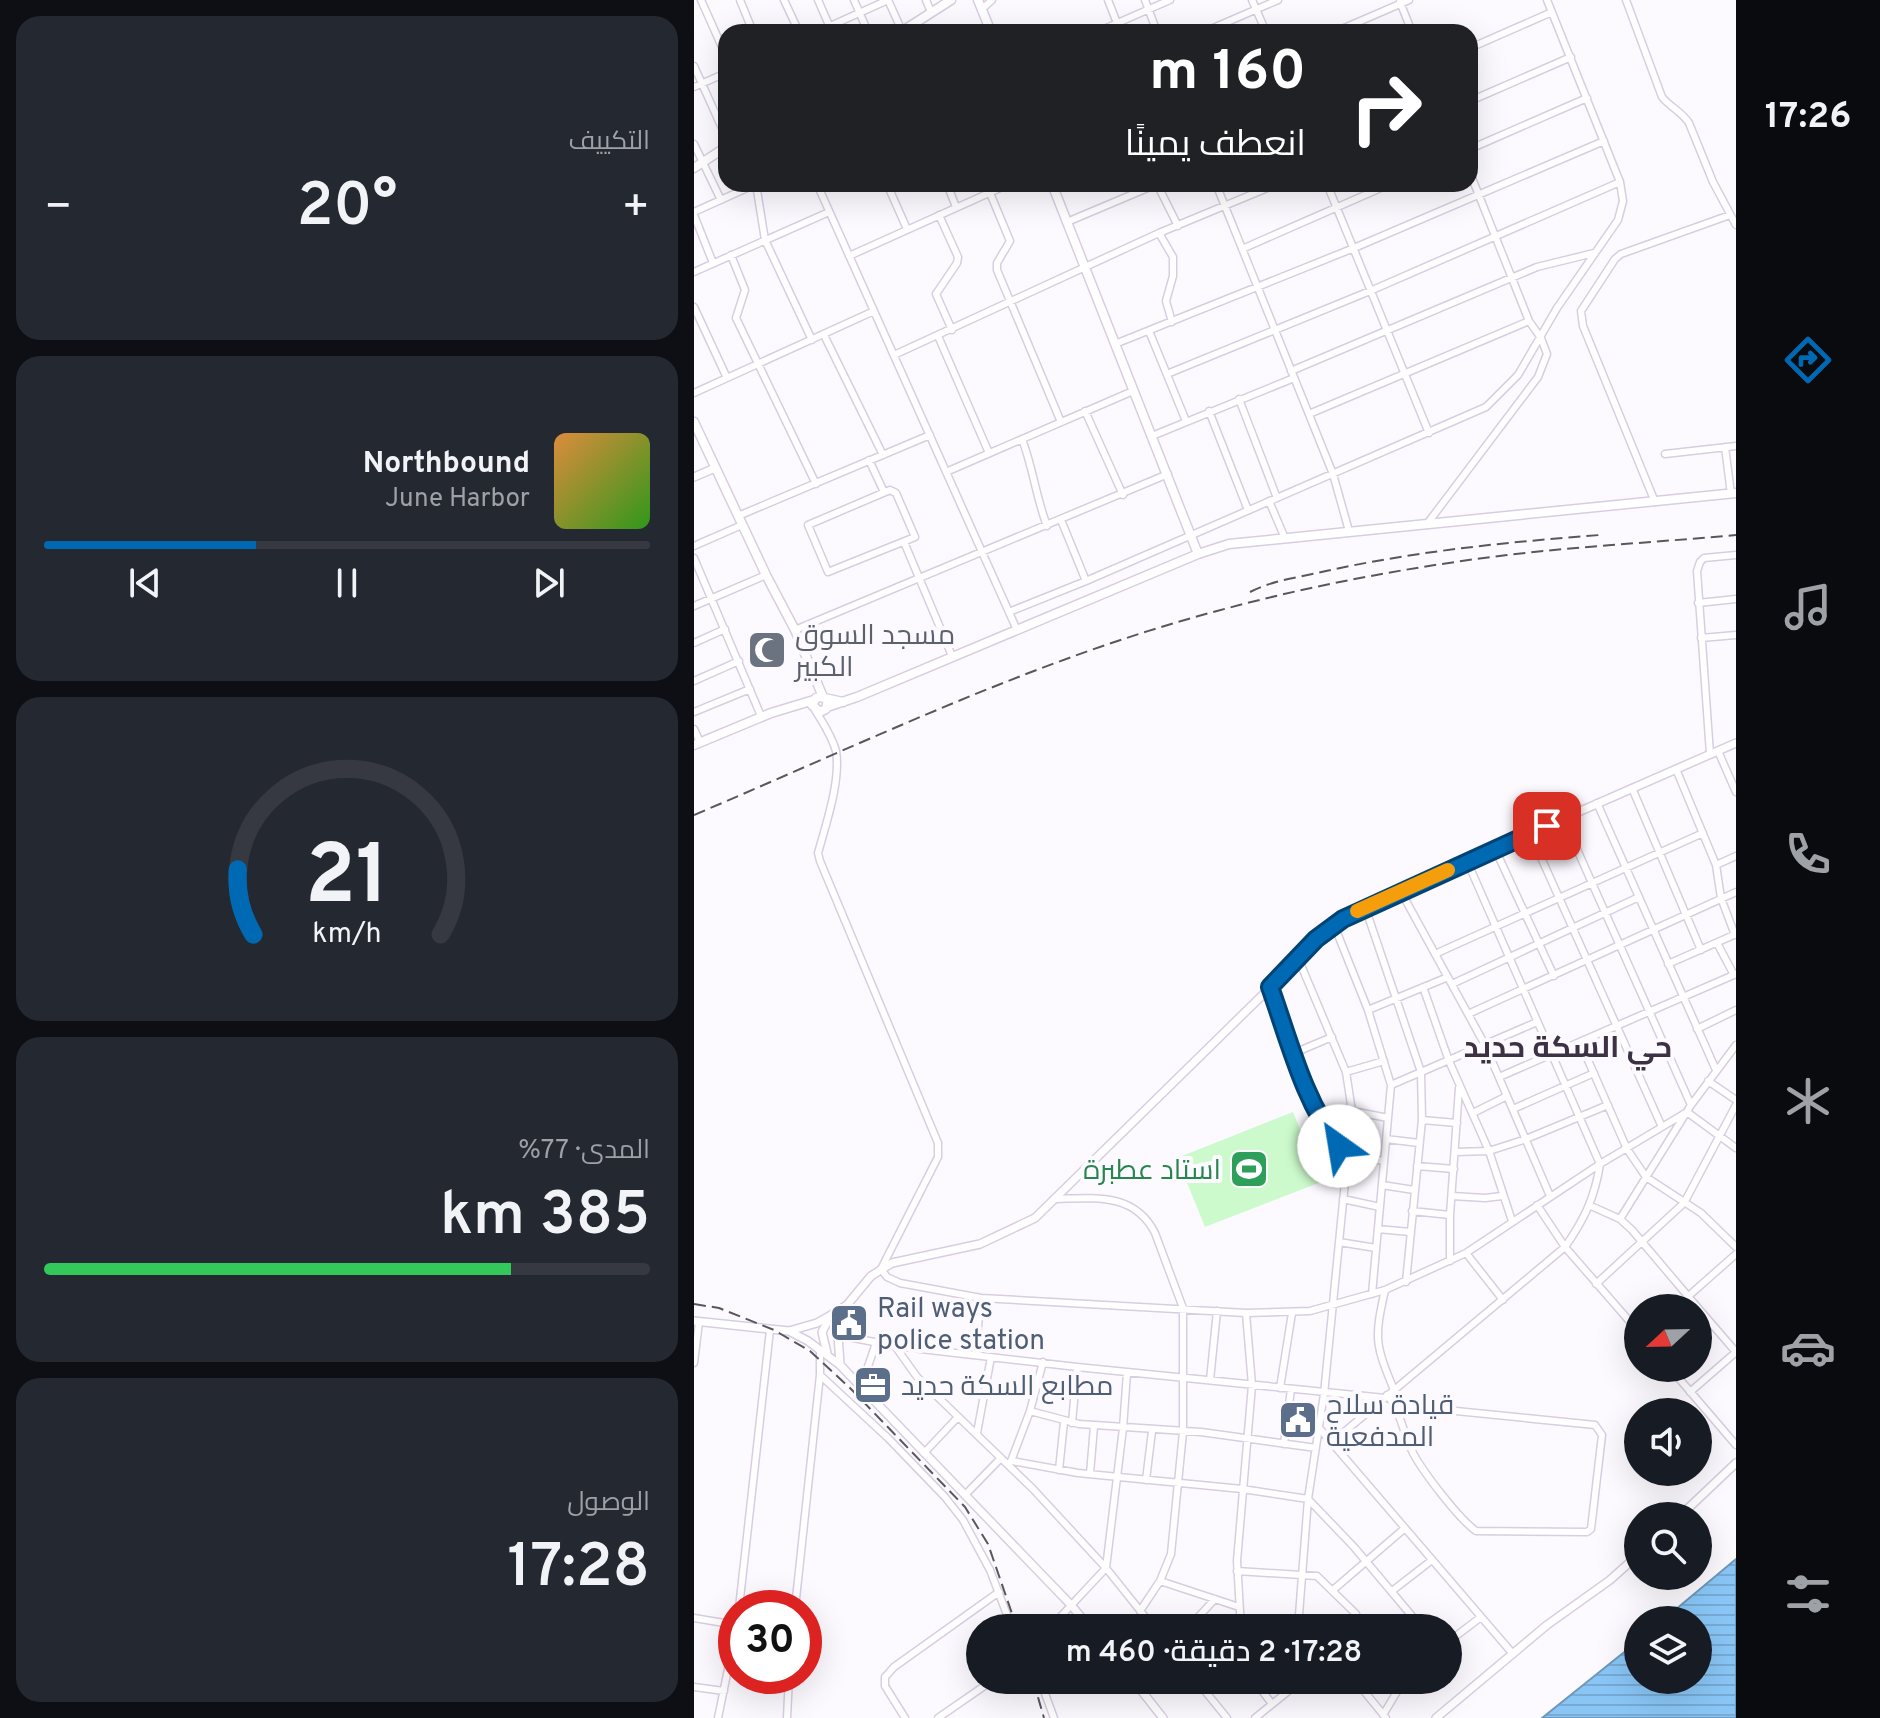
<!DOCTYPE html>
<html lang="ar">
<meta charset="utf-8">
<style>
:root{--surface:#171b24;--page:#242831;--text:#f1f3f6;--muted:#9ea1a6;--line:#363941;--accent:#0069b4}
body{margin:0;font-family:Overpass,Cairo,sans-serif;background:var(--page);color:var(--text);direction:rtl;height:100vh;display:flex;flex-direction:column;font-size:30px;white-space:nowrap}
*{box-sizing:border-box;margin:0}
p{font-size:26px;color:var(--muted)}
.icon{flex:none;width:44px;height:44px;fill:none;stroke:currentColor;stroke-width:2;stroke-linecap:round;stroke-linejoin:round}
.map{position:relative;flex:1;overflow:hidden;direction:ltr}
.panel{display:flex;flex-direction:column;gap:16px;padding:16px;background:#0d0f14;width:694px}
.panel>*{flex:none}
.top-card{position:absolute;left:24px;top:24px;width:760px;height:168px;border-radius:24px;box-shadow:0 8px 32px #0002;direction:rtl;background:#202124;color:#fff;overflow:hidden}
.needle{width:52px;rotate:248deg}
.tools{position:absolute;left:930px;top:1294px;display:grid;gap:16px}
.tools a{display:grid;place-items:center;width:88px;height:88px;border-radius:50%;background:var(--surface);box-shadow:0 8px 32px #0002;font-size:40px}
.speed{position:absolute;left:24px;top:1590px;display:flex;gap:16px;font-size:40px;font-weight:700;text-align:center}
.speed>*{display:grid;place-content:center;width:104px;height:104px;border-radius:50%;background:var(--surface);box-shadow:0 8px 32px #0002;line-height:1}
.speed .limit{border:12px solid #d22;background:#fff;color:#111}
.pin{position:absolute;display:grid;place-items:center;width:68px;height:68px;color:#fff;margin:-34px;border-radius:16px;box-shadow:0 4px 12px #0006}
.me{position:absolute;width:88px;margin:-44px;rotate:328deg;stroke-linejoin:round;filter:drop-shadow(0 0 6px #0008)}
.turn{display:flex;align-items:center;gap:28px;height:168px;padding:0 40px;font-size:36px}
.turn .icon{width:104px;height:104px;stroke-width:2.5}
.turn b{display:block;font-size:56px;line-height:68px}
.big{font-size:60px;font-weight:600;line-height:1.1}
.panel .tile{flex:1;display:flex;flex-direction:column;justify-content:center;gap:12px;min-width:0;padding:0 28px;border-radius:24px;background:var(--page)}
.panel .dial{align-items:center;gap:0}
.dial svg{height:208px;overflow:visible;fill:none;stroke:var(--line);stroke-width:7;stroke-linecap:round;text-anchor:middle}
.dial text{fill:var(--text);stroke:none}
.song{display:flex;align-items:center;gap:24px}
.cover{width:96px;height:96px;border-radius:12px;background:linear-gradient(135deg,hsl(30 70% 55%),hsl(110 70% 35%))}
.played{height:8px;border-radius:4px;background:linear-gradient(90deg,var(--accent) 35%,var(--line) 35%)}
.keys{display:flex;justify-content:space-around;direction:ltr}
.heat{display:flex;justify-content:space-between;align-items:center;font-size:44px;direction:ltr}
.charge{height:12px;border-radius:6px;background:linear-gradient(90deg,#34c759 77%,var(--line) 0)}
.trip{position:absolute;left:272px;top:1614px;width:496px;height:80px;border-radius:40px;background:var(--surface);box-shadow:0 8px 32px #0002;font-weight:600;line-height:80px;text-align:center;direction:rtl}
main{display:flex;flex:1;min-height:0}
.menu{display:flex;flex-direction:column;width:144px;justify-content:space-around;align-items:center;background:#090b0e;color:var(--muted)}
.menu .icon{width:56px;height:56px}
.menu .selected{color:var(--accent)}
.menu b{font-size:36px;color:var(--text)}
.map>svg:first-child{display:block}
.pitch{fill:#ccfacc}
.water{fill:url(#water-rules);stroke:#6e98bc;stroke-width:2}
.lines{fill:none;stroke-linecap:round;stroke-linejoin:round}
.minor-casing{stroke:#d9cde2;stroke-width:9}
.tertiary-casing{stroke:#d9cde2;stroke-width:10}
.secondary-casing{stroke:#d9cde2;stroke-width:11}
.minor{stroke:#fff;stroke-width:6}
.tertiary{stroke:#fff;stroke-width:7}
.secondary{stroke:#fff;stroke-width:8}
.rail{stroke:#5a565d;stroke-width:2;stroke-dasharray:12 6;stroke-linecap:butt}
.route-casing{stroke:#004475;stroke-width:20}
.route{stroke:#0069b4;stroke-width:14}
.slow{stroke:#f59e0b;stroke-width:14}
.labels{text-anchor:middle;stroke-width:8;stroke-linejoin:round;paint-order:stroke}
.worship-label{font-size:28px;fill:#5b616d;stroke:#fdfaff;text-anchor:start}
.leisure-label{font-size:28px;fill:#27864d;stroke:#fdfaff;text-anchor:end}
.service-label{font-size:28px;fill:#4e5e75;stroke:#fdfaff;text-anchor:start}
.neighbourhood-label{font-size:30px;font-weight:bold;fill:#3c3243;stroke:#fdfaff}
</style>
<main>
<nav class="menu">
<b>17:26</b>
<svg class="icon selected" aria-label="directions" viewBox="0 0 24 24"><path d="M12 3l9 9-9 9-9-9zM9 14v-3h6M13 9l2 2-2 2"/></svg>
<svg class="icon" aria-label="music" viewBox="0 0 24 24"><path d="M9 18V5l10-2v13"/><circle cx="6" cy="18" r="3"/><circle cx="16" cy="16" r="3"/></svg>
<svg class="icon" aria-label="phone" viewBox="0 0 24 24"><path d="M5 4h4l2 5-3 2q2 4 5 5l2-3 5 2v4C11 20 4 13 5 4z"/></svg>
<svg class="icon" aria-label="climate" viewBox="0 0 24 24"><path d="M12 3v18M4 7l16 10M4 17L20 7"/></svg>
<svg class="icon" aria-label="car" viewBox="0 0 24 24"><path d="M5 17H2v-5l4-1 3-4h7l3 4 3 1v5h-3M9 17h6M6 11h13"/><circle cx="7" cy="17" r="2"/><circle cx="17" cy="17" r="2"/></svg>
<svg class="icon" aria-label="filters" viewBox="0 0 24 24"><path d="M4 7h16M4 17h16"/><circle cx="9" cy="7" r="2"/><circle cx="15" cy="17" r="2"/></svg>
</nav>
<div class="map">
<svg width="1042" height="1718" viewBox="0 0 1042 1718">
<defs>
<pattern id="water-rules" width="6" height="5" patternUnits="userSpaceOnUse" patternTransform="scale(2)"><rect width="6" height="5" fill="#89c6f6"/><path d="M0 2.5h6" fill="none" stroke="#77aad4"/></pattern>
</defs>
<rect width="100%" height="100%" fill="#fdfaff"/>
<path class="pitch" d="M599,1112L627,1182L511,1227L483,1158Z"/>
<path class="water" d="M1042,1559V1718H848L944,1641V1680H1004V1620H969Z"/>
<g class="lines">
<defs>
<path id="minor" d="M7,0L32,56
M46,0L59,32
M90,0L105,32
M124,0L138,32
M160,0L174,32
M194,0L208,31
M232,0L237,12
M414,0L423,23
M451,0L463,32
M558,0L572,32
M932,0L968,97C976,107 988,112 995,123L1019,182L1042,225
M706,2L718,32
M288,9L298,0
M123,32L194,0
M403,32L476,0
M510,32L584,0
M641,32L715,0
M776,48L858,12
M0,66L32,137
M0,87L32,73
M776,101L877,57
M0,144L27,200
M776,149L893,98
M62,184L71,240L118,340
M123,184L323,630
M193,184L213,229
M253,184L262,207
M463,184L484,226
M522,184L639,474L655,531
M633,184L735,433
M296,193L316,241L303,263V270L367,422
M0,212L62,184
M0,215L19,263
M245,215L264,257L263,263L242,294L258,330
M373,222L463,184
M465,233L479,257V276L472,301L478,322
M548,249L696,184
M37,255L51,290L42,318L122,484
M155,256L315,184
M0,272L135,212
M0,307L33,378
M455,331L492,421
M130,335L189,455
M244,336L295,453
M421,344L660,248L910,141
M200,355L465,233L583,184
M597,371L843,267L900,253
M473,374L676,291L926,182
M0,393L180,311
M545,399L583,498
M391,411L429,495
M515,411L554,510
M615,414L835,321
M458,436L600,378
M328,439C339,468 342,497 353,526
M1031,447L1037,494
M971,454L1042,446
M175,460L190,492
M252,472L439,391
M196,490L202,493L221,537L134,572L114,525Z
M575,501L590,536
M961,502L889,326L887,311L921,259L927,254L1036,215
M44,516L236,435
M367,520L392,581
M733,524L844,377L853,354L847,338L835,321L776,173
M210,542L258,656
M0,546L48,525
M0,558L67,716
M1004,603L1042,599
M0,606L72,575
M315,612L392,581L792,407L824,375L863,308L924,220L929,201L926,182L853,0
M101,630L474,474
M1007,638L1042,635
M0,643L31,629
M0,681L45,661
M121,710C129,723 138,736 142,751C147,780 132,824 124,853L126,861L244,1143V1157L187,1269L193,1277L206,1283L287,1298L552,1313L616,1311L691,1290L772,1253L906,1164L993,1112L1042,1148
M0,712L56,689
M0,729L6,742
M1024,751L1042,792
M1016,754L1003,571L1006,562L1010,558L1042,555
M982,769L1022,865L1027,898L1041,935
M938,788L1007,950
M903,803L1022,1070
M869,818L997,1105
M836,833L968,1127
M801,849L860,976
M1022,865L1042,856
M706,890L791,1045L856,1196
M671,907L727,1072L728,1120L712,1282
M640,925L674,1010L697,1085L678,1294
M1023,943L1040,975
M741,954L1009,833
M604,958L652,1072L658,1111L630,1394L614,1499L604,1628
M974,964L1042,934
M758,984L945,897
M576,987C588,1020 625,1139 654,1154C663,1159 679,1159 690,1161
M729,987L755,1061L795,1151L818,1221
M674,1010L754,977
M774,1014L1042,892
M1003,1029L1042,1010
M886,1042L933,1149L952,1177L1007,1213L1042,1247
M600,1053L638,1037
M652,1072L690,1061
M805,1077L1042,974
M1014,1081L1042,1100
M697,1085L843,1022
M819,1109L900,1073
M658,1111L694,1118
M779,1113L813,1096
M728,1120L763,1123
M692,1139L725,1143
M761,1152L795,1151L832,1139L914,1105
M723,1166L760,1169
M688,1185L720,1190
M758,1196L791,1198L808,1196
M361,1199C400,1198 440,1192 461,1233L489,1308V1432L477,1554L466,1581L446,1611
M649,1199L686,1207
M843,1205L871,1247L944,1331
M897,1206L926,1219L938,1230L1004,1308
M718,1211L756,1215
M926,1219L997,1105L1042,1045
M684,1229L716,1232
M645,1242L682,1248
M772,1253L809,1300
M756,1261V1215L765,1088
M902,1284L990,1203L1042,1105
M691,1290C680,1339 681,1344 700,1390
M981,1308L1042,1254
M1004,1308L1042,1352
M144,1335L201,1346L383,1367L691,1398
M201,1346L223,1377L339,1489L412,1568L460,1628
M281,1355L287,1298
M0,1363L5,1322
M976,1368L1042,1445
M126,1375L194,1438L251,1497L269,1520L296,1570L318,1628
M516,1380L523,1311
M167,1387L182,1343
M586,1388L598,1313
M996,1392L1042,1352
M693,1395C707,1411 709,1434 719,1453C729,1472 765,1519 782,1531L893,1532L897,1529L908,1435L901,1425L702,1405
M336,1411L385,1424L507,1432L622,1448
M378,1423L383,1367
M626,1429L819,1654
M283,1433L297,1357
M637,1443L871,1247C890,1220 901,1197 906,1164L773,861
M590,1444L597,1389
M230,1453L264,1417
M317,1461L336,1411L349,1362
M318,1461L384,1473L548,1489L614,1499L660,1547L728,1628
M365,1470L370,1422
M396,1474L400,1426
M452,1480L458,1431
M271,1495L307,1458
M543,1571L623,1576L662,1614L664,1628
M466,1581L545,1607
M639,1590L711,1528
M698,1591L738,1560
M45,1608L76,1330
M101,1608L126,1375V1350
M0,1618L42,1625
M356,1628L412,1568L429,1428L433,1373
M494,1628L521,1599
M547,1628L543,1561L558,1385L552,1313
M754,1642L787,1617
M346,1680L360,1718
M502,1680L533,1718
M560,1680L578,1704
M661,1680L692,1718
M0,1687L30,1691
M689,1715L710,1680
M24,1718L42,1630
M93,1718L95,1676
M211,1718L191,1686V1677L200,1667L305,1592
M244,1718L299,1680
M561,1718L608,1680"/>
<path id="tertiary" d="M0,477L21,468
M0,1321L95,1331L123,1323L137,1315L153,1305L177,1276L198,1263L286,1244L341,1218L640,925L706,890L1042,743
M95,1331L114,1341L146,1365L377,1605L396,1628
M133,1353L128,1332L136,1317
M146,1365L144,1335L153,1305
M986,1516L1042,1463
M439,1680L469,1718
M742,1718L853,1625L916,1580L944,1555"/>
<path id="secondary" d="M284,0L297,32
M207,32L257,0
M0,168L32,147
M358,184L504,554
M0,422L72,575L101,630L129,697
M133,704L132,709L126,712L118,705L122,698L126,697L149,702
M133,707L163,697L504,554L535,544L1042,493
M0,745L77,713L120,700"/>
</defs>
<use href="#minor" class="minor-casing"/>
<use href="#tertiary" class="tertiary-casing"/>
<use href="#secondary" class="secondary-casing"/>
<use href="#minor" class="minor"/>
<use href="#tertiary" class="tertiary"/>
<use href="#secondary" class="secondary"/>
<path class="rail" d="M556,592C579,580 607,577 632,571C723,551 814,542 906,535
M0,815C172,742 342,659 523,611C618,585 716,567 813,555C889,546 966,542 1042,535
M0,1304L25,1308L80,1330L116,1351L157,1389L271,1507L294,1544L323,1628
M339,1680L350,1718"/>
</g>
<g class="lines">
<defs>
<path id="route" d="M645,1146C610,1102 595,1040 576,987L622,939L649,919L853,826"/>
</defs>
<use href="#route" class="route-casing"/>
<use href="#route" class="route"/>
<path class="slow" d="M663,911L754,870"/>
</g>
<defs>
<symbol id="mosque-square" viewBox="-11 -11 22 22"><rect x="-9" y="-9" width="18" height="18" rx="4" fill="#6b7280" stroke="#fdfaff"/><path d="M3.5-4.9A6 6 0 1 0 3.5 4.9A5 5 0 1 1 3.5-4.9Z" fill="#fff"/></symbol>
<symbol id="stadium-square" viewBox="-11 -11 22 22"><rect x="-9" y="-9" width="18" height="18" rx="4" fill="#2e9e5b" stroke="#fdfaff"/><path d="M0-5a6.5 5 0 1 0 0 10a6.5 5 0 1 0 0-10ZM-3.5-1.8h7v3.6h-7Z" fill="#fff"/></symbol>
<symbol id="civic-square" viewBox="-11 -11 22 22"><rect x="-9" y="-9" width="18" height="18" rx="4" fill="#5c6f8a" stroke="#fdfaff"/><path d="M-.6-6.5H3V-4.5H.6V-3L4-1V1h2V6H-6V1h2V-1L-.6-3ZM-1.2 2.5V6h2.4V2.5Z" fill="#fff"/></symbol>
<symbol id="office-square" viewBox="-11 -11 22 22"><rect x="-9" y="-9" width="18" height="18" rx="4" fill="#5c6f8a" stroke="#fdfaff"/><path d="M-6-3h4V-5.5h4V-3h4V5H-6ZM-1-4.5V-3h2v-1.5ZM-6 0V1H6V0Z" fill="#fff"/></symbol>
</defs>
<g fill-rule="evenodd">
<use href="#mosque-square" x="51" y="628" width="44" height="44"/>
<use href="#stadium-square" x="533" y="1147" width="44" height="44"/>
<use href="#civic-square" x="133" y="1301" width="44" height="44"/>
<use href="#office-square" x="157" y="1363" width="44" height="44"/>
<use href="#civic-square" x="582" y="1398" width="44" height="44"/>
</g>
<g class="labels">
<g class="worship-label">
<text x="101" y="644">مسجد السوق<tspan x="101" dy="32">الكبير</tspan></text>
</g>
<g class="leisure-label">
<text x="527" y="1179">استاد عطبرة</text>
</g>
<g class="service-label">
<text x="183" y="1317">Rail ways<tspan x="183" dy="32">police station</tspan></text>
<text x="207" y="1395">مطابع السكة حديد</text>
<text x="632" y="1414">قيادة سلاح<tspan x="632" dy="32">المدفعية</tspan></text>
</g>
<g class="neighbourhood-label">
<text x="874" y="1057">حي السكة حديد</text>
</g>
</g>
</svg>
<div class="tools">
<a><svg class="needle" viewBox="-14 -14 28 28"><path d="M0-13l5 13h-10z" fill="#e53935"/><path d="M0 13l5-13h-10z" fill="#9ea1a6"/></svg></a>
<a><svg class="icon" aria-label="sound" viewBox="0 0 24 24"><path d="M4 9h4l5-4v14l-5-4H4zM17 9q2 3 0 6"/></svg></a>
<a><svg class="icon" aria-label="search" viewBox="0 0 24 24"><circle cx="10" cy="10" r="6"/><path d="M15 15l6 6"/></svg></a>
<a><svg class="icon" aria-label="layers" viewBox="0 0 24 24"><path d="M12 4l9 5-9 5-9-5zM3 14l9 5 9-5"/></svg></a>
</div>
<div class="speed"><div class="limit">30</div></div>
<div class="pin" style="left:853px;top:826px;background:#d93025"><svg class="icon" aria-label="arrive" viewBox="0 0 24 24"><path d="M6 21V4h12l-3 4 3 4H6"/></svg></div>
<svg class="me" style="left:645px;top:1146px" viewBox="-20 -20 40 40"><circle r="19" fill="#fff"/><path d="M0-13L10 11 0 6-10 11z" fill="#0069b4"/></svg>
<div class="trip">17:28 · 2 دقيقة · 460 m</div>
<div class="top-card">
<div class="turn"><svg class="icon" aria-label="right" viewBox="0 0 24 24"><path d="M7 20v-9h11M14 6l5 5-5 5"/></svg><div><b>160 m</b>انعطف يمينًا</div></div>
</div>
</div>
<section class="panel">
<div class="tile"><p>التكييف</p>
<div class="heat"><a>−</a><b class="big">20°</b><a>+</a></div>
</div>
<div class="tile">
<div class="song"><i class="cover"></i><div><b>Northbound</b><p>June Harbor</p></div></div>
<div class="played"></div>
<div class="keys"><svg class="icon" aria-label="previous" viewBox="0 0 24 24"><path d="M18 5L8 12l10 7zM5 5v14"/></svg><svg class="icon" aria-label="pause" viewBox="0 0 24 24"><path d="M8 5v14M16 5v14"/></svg><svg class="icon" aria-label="next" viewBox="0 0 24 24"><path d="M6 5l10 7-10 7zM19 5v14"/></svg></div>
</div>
<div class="tile dial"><svg viewBox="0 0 100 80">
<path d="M14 69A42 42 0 1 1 86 69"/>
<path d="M14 69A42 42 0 0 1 8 44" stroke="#0069b4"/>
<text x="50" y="56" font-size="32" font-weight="700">21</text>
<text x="50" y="72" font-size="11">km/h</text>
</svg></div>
<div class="tile"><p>المدى · 77%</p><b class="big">385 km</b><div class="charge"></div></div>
<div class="tile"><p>الوصول</p><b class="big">17:28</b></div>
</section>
</main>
